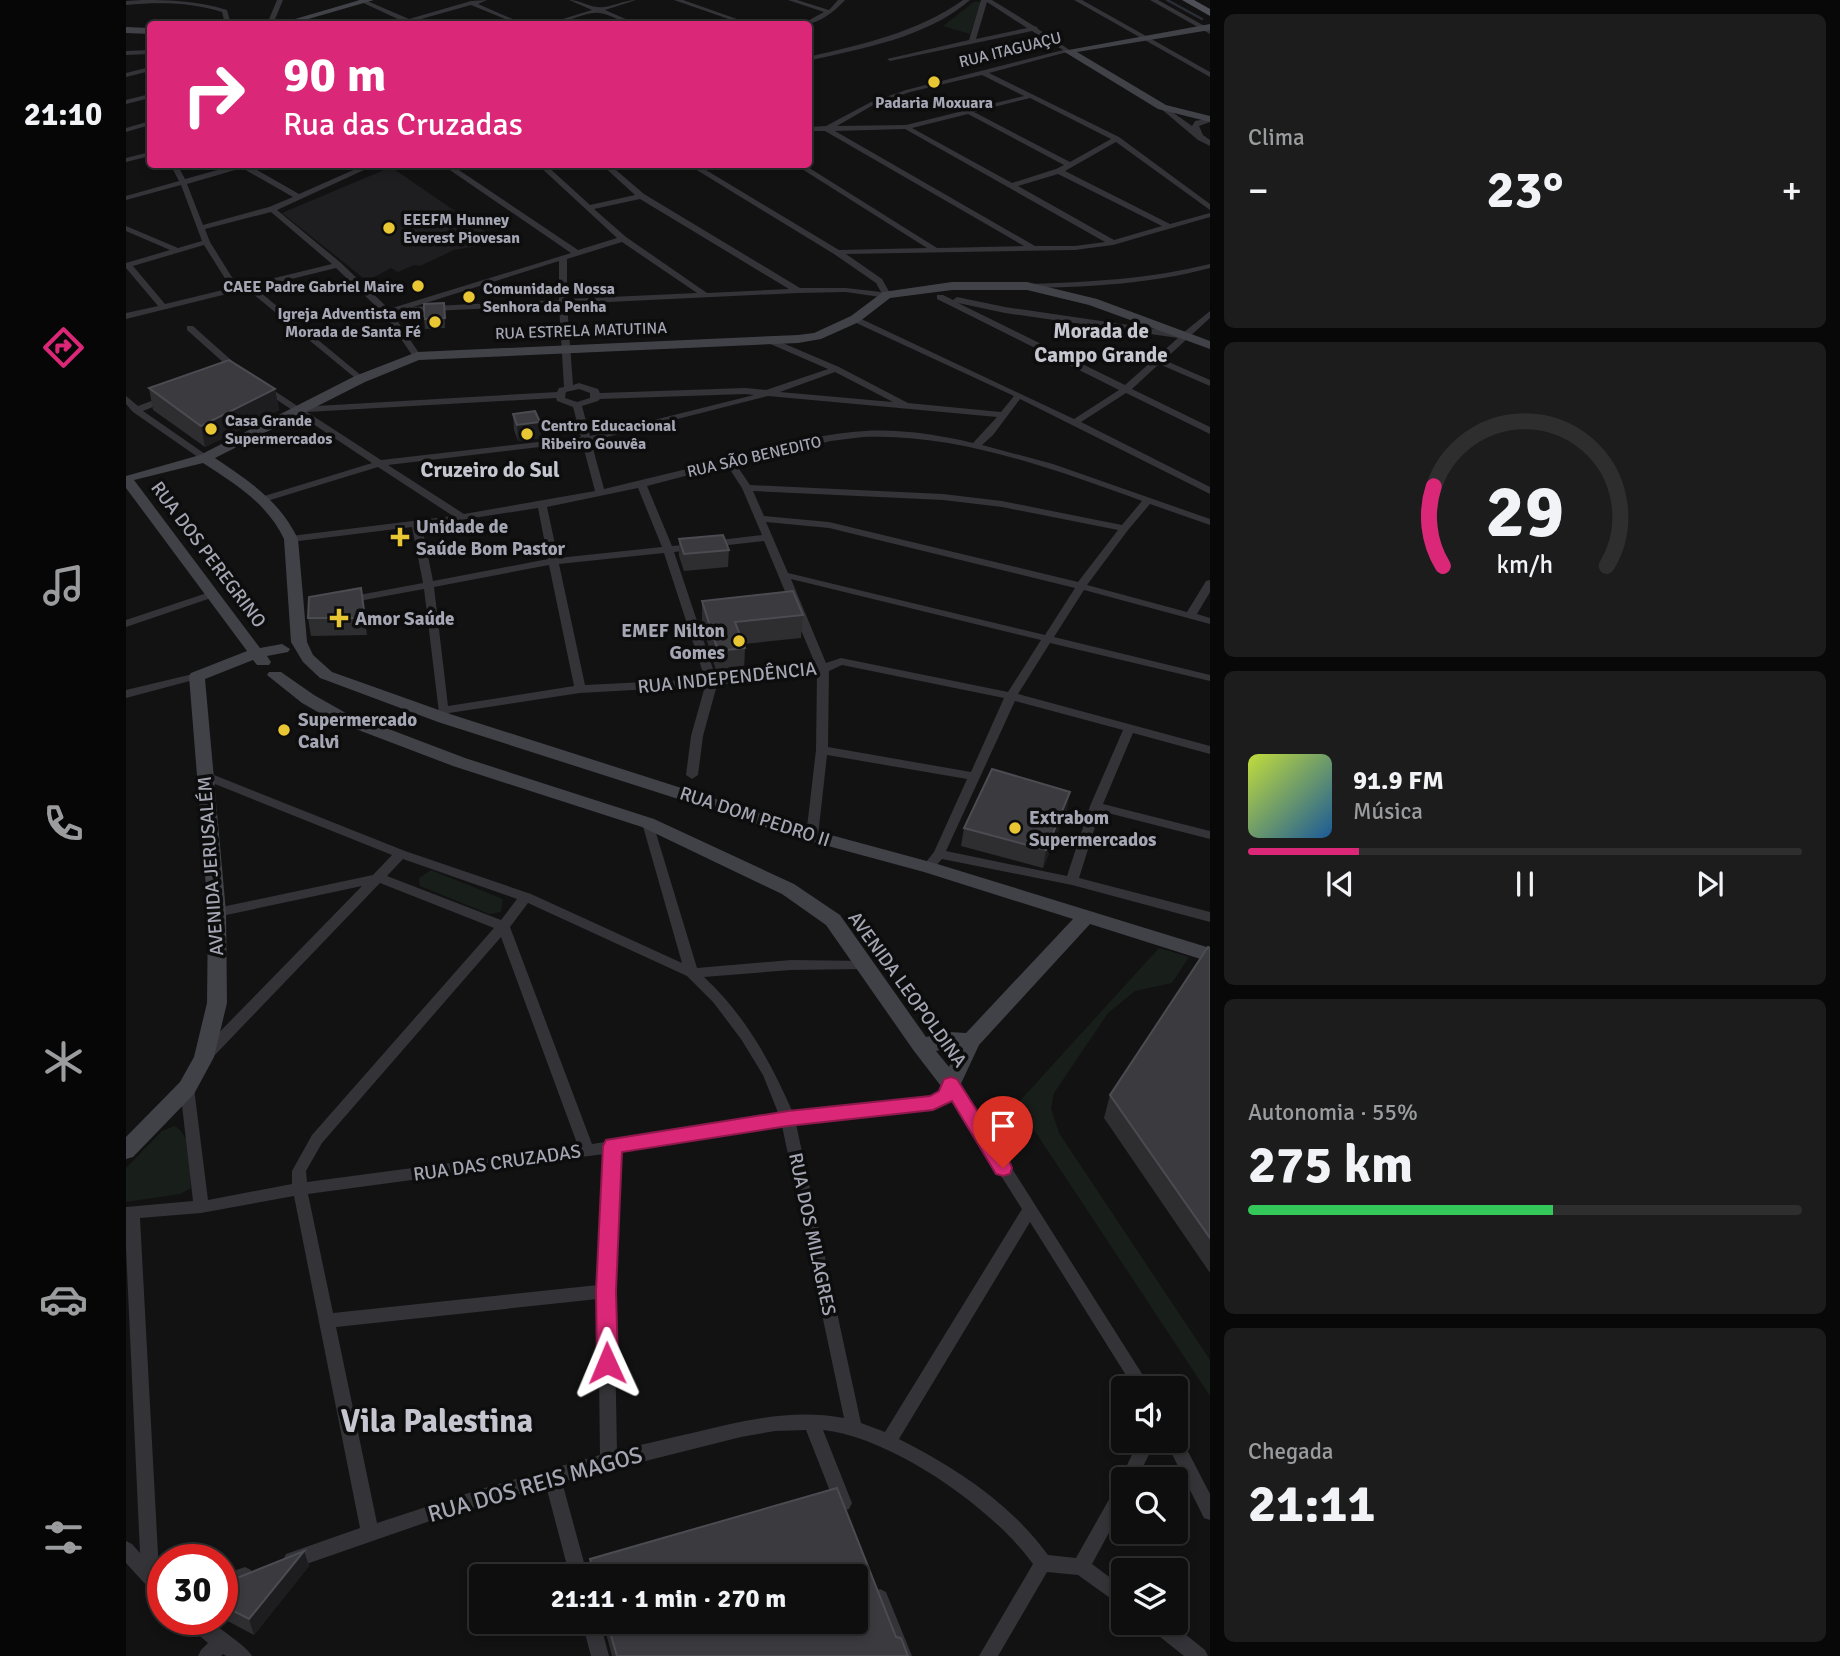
<!DOCTYPE html>
<html lang="pt">
<meta charset="utf-8">
<style>
:root{--surface:#0e0e0e;--page:#1c1c1c;--text:#f1f3f6;--muted:#9b9c9e;--line:#2e2e2e;--accent:#db2777}
body{margin:0;font-family:Signika,sans-serif;background:var(--page);color:var(--text);height:100vh;display:flex;flex-direction:column;font-size:26px;white-space:nowrap}
*{box-sizing:border-box;margin:0}
p{font-size:23px;color:var(--muted)}
.icon{flex:none;width:38px;height:38px;fill:none;stroke:currentColor;stroke-width:2;stroke-linecap:round;stroke-linejoin:round}
.map{position:relative;flex:1;overflow:hidden}
.drawer{display:flex;flex-direction:column;gap:14px;padding:14px;background:#080808;width:630px}
.drawer>*{flex:none}
.banner{position:absolute;left:21px;top:21px;width:665px;height:147px;border-radius:7px;box-shadow:0 4px 10px #0003,0 0 0 2px var(--line);background:#db2777;color:#fff;overflow:hidden}
.buttons{position:absolute;left:985px;top:1376px;display:grid;gap:14px}
.buttons a{display:grid;place-items:center;width:77px;height:77px;border-radius:7px;background:var(--surface);box-shadow:0 4px 10px #0003,0 0 0 2px var(--line);font-size:35px}
.speed{position:absolute;left:21px;top:1544px;display:flex;gap:14px;font-size:35px;font-weight:700;text-align:center}
.speed>*{display:grid;place-content:center;width:91px;height:91px;border-radius:50%;background:var(--surface);box-shadow:0 4px 10px #0003,0 0 0 2px var(--line);line-height:1}
.speed .limit{border:10px solid #d22;background:#fff;color:#111}
.pin{position:absolute;display:grid;place-items:center;width:60px;height:60px;color:#fff;margin:-72px -30px;border-radius:50% 50% 50% 0;rotate:-45deg;box-shadow:0 0 7px #0007}
.pin .icon{rotate:45deg}
.me{position:absolute;width:77px;margin:-38px;rotate:359deg;stroke-linejoin:round;filter:drop-shadow(0 0 5px #0008)}
.turn{display:flex;align-items:center;gap:24px;height:147px;padding:0 21px;font-size:32px}
.turn .icon{width:91px;height:91px;stroke-width:2.5}
.turn b{display:block;font-size:49px;line-height:60px}
.big{font-size:52px;font-weight:700;line-height:1.1}
.drawer .tile{flex:1;display:flex;flex-direction:column;justify-content:center;gap:10px;min-width:0;padding:0 24px;border-radius:10px;background:var(--page)}
.drawer .dial{align-items:center;gap:0}
.dial svg{height:182px;overflow:visible;fill:none;stroke:var(--line);stroke-width:7;stroke-linecap:round;text-anchor:middle}
.dial text{fill:var(--text);stroke:none}
.song{display:flex;align-items:center;gap:21px}
.cover{width:84px;height:84px;border-radius:10px;background:linear-gradient(135deg,hsl(70 70% 55%),hsl(210 70% 35%))}
.played{height:7px;border-radius:4px;background:linear-gradient(90deg,var(--accent) 20%,var(--line) 20%)}
.keys{display:flex;justify-content:space-around;direction:ltr}
.heat{display:flex;justify-content:space-between;align-items:center;font-size:38px;direction:ltr}
.charge{height:10px;border-radius:5px;background:linear-gradient(90deg,#34c759 55%,var(--line) 0)}
.trip{position:absolute;left:343px;top:1564px;width:399px;height:70px;border-radius:7px;background:var(--surface);box-shadow:0 4px 10px #0003,0 0 0 2px var(--line);font-weight:700;line-height:70px;text-align:center}
main{display:flex;flex:1;min-height:0}
.tab-bar{display:flex;flex-direction:column;width:126px;justify-content:space-around;align-items:center;background:#060606;color:var(--muted)}
.tab-bar .icon{width:49px;height:49px}
.tab-bar .selected{color:var(--accent)}
.tab-bar b{font-size:32px;color:var(--text)}
.map>svg:first-child{display:block}
.built{fill:#1e1e20}
.green{fill:#181e1a}
.lines{fill:none;stroke-linecap:round;stroke-linejoin:round}
.stream{stroke:#292e36;stroke-width:2.5}
.street{fill:#333338;fill-rule:evenodd}
.secondary{fill:#414248;fill-rule:evenodd}
.primary{fill:#4f5057;fill-rule:evenodd}
.wall{fill:#2e2e31}
.shaded-wall{fill:#1d1d1f}
.building{fill:#3b3b3f;stroke:#4b4c51;stroke-width:2}
.route{fill:#db2777;stroke:#8e194d;stroke-width:2}
.poi-dot{fill:#e9c734;stroke:#0d0d0e;stroke-width:2.5}
.labels{text-anchor:middle;stroke-width:7;stroke-linejoin:round;paint-order:stroke}
.far-street-label{font-size:16px;fill:#a4a6b3;stroke:#0d0d0e}
.far-poi-label{font-size:16px;font-weight:bold;fill:#a4a6b3;stroke:#0d0d0e;text-anchor:start}
.poi-label{font-size:19px;font-weight:bold;fill:#a4a6b3;stroke:#0d0d0e;text-anchor:start}
.street-label{font-size:19px;fill:#a4a6b3;stroke:#0d0d0e}
.far-district-label{font-size:21px;font-weight:bold;fill:#c5c6cf;stroke:#0d0d0e}
.near-street-label{font-size:23px;fill:#a4a6b3;stroke:#0d0d0e}
.near-district-label{font-size:32px;font-weight:bold;fill:#c5c6cf;stroke:#0d0d0e}
</style>
<main>
<nav class="tab-bar">
<b>21:10</b>
<svg class="icon selected" aria-label="directions" viewBox="0 0 24 24"><path d="M12 3l9 9-9 9-9-9zM9 14v-3h6M13 9l2 2-2 2"/></svg>
<svg class="icon" aria-label="music" viewBox="0 0 24 24"><path d="M9 18V5l10-2v13"/><circle cx="6" cy="18" r="3"/><circle cx="16" cy="16" r="3"/></svg>
<svg class="icon" aria-label="phone" viewBox="0 0 24 24"><path d="M5 4h4l2 5-3 2q2 4 5 5l2-3 5 2v4C11 20 4 13 5 4z"/></svg>
<svg class="icon" aria-label="climate" viewBox="0 0 24 24"><path d="M12 3v18M4 7l16 10M4 17L20 7"/></svg>
<svg class="icon" aria-label="car" viewBox="0 0 24 24"><path d="M5 17H2v-5l4-1 3-4h7l3 4 3 1v5h-3M9 17h6M6 11h13"/><circle cx="7" cy="17" r="2"/><circle cx="17" cy="17" r="2"/></svg>
<svg class="icon" aria-label="filters" viewBox="0 0 24 24"><path d="M4 7h16M4 17h16"/><circle cx="9" cy="7" r="2"/><circle cx="15" cy="17" r="2"/></svg>
</nav>
<div class="map">
<svg width="1084" height="1656" viewBox="0 0 1084 1656">
<rect width="100%" height="100%" fill="#121213"/>
<path class="built" d="M265,167L374,242L328,250L294,266L288,265L272,272L265,268L241,281L156,213Z"/>
<path class="green" d="M848,2H855L844,34L817,26Z
M305,870L377,899L375,912L363,914L294,886L293,878Z
M1033,948L1063,957L1046,983L1009,991L982,1013L928,1093L925,1109L933,1133L1084,1360V1396L891,1104Z
M48,1126C67,1134 63,1169 65,1188L54,1194L0,1202V1168L36,1131Z"/>
<g class="lines">
<path class="stream" d="M1041,0L1076,19"/>
<path class="street" d="M16,0C46,0 73,1 101,10L105,24H99L96,12C65,2 33,2 0,5V1Z
M151,0H157L147,24H141Z
M231,0H239L283,19L345,1L361,0L352,4L398,24H391L345,5L288,21L285,24H268L276,21Z
M443,0C454,0 461,6 471,7C482,9 497,0 510,0L479,10L511,24C497,25 487,14 473,13C461,11 439,24 423,24L424,23L466,10Z
M548,0H557L625,24H617Z
M662,0H671L703,10L712,0H719C708,12 692,25 676,24L698,12Z
M837,0H844C800,38 737,48 682,61V57C737,44 790,33 837,0Z
M855,0H866L908,26L911,27L912,29L945,51L863,73L993,137L1084,204V210L990,142L939,171L1044,224L1084,213V217L987,245L949,250L720,254L756,279L765,295L761,298L720,292L672,293L441,304L447,385L453,383L472,389L474,393L619,388L640,390L702,369L642,343V339L645,338L713,367L782,403L875,412L888,396L726,321V317L729,316L948,419L993,390L811,299V295H817L827,300L831,297L879,307L1057,333L1084,311V318L1038,360L1084,380V386L1033,364L1006,389L1084,427V434L1000,393L955,422L1084,487V494L894,399L867,435L856,445L927,464L1084,519V525L1024,504L1002,530L961,585L1061,612L1080,581L1084,580V592L1071,614L1084,618V624L958,590L928,637L1084,675V681L924,643L892,694L1084,746V754L1007,733L977,804L1084,831V839L974,811L953,878L1084,912V922L946,885L816,859L806,870H798L796,867L808,852L841,779L701,755L692,836L686,840L682,839L680,836L690,750L691,673L591,685L577,736L572,775L566,779L560,775L565,736L579,686L454,693L323,713L322,721H314L298,589L222,603L217,600L222,597L297,583L286,527L165,542L160,539L165,536L327,516L252,467L141,501H135V497L246,463L133,388L138,385L141,386L173,407L431,392L433,388L438,387L433,305L266,313L295,356L291,359L288,358L258,314L210,268L129,288L237,377L238,379L234,382L121,289L0,319V313L32,306L0,268V263L44,250L0,231V226L52,248L76,241L55,185L0,200V196L53,181L44,164H51L59,179L113,164H127L124,166L173,194L241,164H251L151,210L215,263L263,309L445,253L315,164H324L452,250L491,238L411,164H419L464,205L509,195L475,164H483L518,194L674,288H720L755,292L750,283L708,254L561,164H570L713,250L801,248L668,164H677L811,248L898,246L699,131H682V127L700,126L745,102L780,90L937,50L906,31L764,61L761,59L843,40ZM861,2L901,28L850,39ZM856,75L898,96L780,125L711,126L749,104L784,92ZM904,98L985,139L944,162L848,112ZM842,114L938,165L930,169L886,183L786,128ZM779,129L979,242L949,246H909L709,131ZM116,168L167,197L143,207L77,225L61,184ZM932,174L1036,226L988,240L892,186ZM514,199L663,289L581,293L500,237L468,209ZM145,212L206,264L112,287L84,242L79,229ZM496,242L571,293L441,299V259ZM78,245L105,288L39,304L7,266ZM433,261V300L287,307ZM832,303L879,313L1052,338L999,385ZM709,372L767,402L654,392ZM453,389L464,393V398L451,402L439,398L440,392ZM619,394L628,395L464,436L456,406L472,401L474,399ZM642,396L871,417L847,443C813,435 775,429 739,431C695,433 649,447 606,458L599,457L598,460L478,489L465,441ZM430,398L431,401L447,407L455,437L255,460L181,412ZM737,437C832,433 927,469 1016,501L996,525L876,501L817,494L624,485L609,463L705,441ZM456,442L469,491L338,514L262,465ZM601,465L616,488L636,535L585,541L580,544L585,547L638,541L690,666L590,678L548,552L567,550L572,547L567,544L546,546L521,486ZM512,488L536,547L432,558L421,507ZM627,491L817,500L876,507L992,530L952,582L703,522L638,516ZM412,508L422,559L307,581L296,526ZM640,522L703,528L949,588L919,635L662,573ZM538,553L579,679L459,685L433,564ZM423,565L448,686L322,706L308,587ZM665,579L915,640L882,692L715,658L700,663ZM716,665L878,698L845,772L702,747L703,671ZM889,701L997,730L964,806L941,876L820,851Z
M948,0H956L1084,72V77Z
M1024,0H1032L1084,29V34Z
M24,50V54L0,55V51Z
M24,67V71L0,77V73Z
M24,94V98L0,104V100Z
M1034,106H1038L1066,126L1069,121L1084,118V122L1073,126L1077,135L1084,140V146L1072,140L1034,108Z
M24,121V125L0,132V128Z
M24,152V156L0,162V158Z
M1084,264V268C1024,284 963,287 901,288L897,286L901,284C963,282 1024,279 1084,264Z
M61,326H67L114,368V372H108L61,330Z
M41,395L44,396V400L17,411L82,456V460H76L7,412L0,404V396L12,406Z
M87,591L92,594L91,596L0,627V620Z
M71,673L75,674L77,676L75,678L0,698V690Z
M78,771L279,851L405,894L556,963L516,823L518,820H526L571,968L665,960L745,961L747,964L745,967L740,969L665,970L578,977C619,1015 645,1062 667,1113L805,1098L814,1092L820,1080L825,1078L830,1080L1025,1388H1008L904,1222L773,1439C829,1467 885,1504 922,1555L950,1558L994,1480L1013,1440H1030L1011,1479H998V1505L966,1564L998,1588V1608L952,1575L921,1572L872,1656H853L907,1564C867,1508 765,1437 697,1430L726,1503L723,1509L717,1511L711,1509L680,1430L649,1431L615,1437L436,1482L462,1577H444L420,1486L307,1520L166,1569L160,1566L157,1560L160,1554L234,1528L168,1196L75,1213L14,1218L33,1573L37,1578V1600L31,1597L0,1563V1541L6,1544L14,1553L0,1248V1207L67,1201L54,1088L56,1084L61,1082L66,1084L68,1088L82,1200L166,1184V1171L186,1135L368,928L254,883L86,1058L81,1059L76,1058L74,1054L76,1050L236,886L91,917L86,915L85,912L86,909L247,875L266,855L74,778L72,775L74,772ZM277,859L391,899L375,920L261,876ZM402,903L561,976L587,1002L615,1039L637,1075L653,1115L466,1144L384,927ZM375,937L452,1146L181,1182L180,1171L196,1143ZM826,1098L896,1209L759,1432L735,1423L670,1124L807,1109ZM656,1126L718,1418C666,1408 616,1421 566,1433C541,1439 516,1444 491,1451L488,1291L493,1152ZM478,1154L472,1285L207,1313L182,1194ZM472,1299L474,1455L355,1489L251,1523L210,1327Z
M1050,1433L1053,1434L1084,1494V1520L1078,1518L1039,1440H1050Z
M119,1567L125,1570L128,1576L125,1582L96,1593V1575Z
M754,1589L760,1592L786,1656H768L745,1598L748,1592Z
M58,1619H81C91,1627 122,1647 126,1656H100L97,1654L95,1656H72L75,1650L82,1643L61,1625Z
M456,1622H474L483,1656H465Z
M1020,1622H1044L1079,1650L1082,1656H1058L1023,1628Z"/>
<path class="secondary" d="M234,0H248L165,24H152Z
M1084,24V30L951,52L1040,105L1084,116V122L1032,109L937,51Z
M0,27L24,28V34L0,33Z
M826,282H901L971,299L1084,341V349L963,305L901,290H826L764,298L733,322L695,339L672,343L293,360L239,382L89,458C123,481 154,501 172,539L181,642L187,655L206,672L324,714L690,831L808,863L1084,948V962L964,924L853,1045L832,1090L825,1092L818,1090L788,1051L700,925L656,894L516,827L327,766L206,720L176,703L141,675L143,672H155L188,695L218,712L339,758L528,819L668,884L714,915L800,1037L824,1032L840,1033L947,919L798,872L680,840L312,722L194,678L177,662L165,642L158,539C141,503 109,484 77,463L8,480L134,648L156,644L164,649L162,652L141,656L145,662L143,665H131L127,660L79,679L100,912L101,1003L88,1057L68,1094L7,1157L0,1159V1137L54,1082L68,1057L81,1003L82,912L63,676L65,673L121,651L0,488V476L74,455L229,376L291,352L672,335L688,333L725,316L757,292ZM824,1048H832L823,1067L810,1051Z"/>
<path class="primary" d="M1056,0H1068L1084,9V16Z"/>
</g>
<path class="wall" d="M318,303L319,328L299,329L298,319Z
M23,388L149,389L153,410L79,447L27,410Z
M387,414L414,422L415,438L392,441L388,430Z
M553,539L603,550L602,567L558,571L553,556Z
M235,588L241,635L185,636L182,618Z
M576,601L677,615L675,638L618,644L619,648L618,671L591,674L576,624Z
M941,810L917,868L835,846L838,828Z
M1084,948V1273L978,1118L984,1095Z
M711,1488L770,1637L775,1638L782,1656H486L477,1622H730V1577H465L464,1559Z
M178,1551L183,1566L128,1635L96,1618V1584Z"/>
<path class="shaded-wall" d="M149,389L153,410L79,447L75,426Z
M414,422L415,438L392,441L391,425Z
M944,792L941,810L917,868L920,850Z
M178,1551L183,1566L128,1635L123,1619Z"/>
<path class="building" d="M318,303L319,318L298,319V304Z
M103,360L149,389L75,426L23,388Z
M409,411L414,422L391,425L387,414Z
M597,535L603,550L558,554L553,539Z
M235,588L239,618H182L183,597Z
M667,591L677,615L609,622L619,648L592,651L576,601Z
M866,769L944,792L920,850L838,828Z
M1082,947L1084,948V1238L984,1095Z
M711,1488L770,1637L775,1638L782,1656H491L481,1622H730V1577H469L464,1559Z
M178,1551L123,1619L96,1605V1584Z"/>
<path class="route" d="M825,1077L831,1079L884,1163L886,1168L884,1174L877,1176L870,1174L826,1101L807,1110L662,1126L496,1152L490,1291L492,1363L489,1370L481,1373L474,1370L471,1363L470,1291L477,1146L480,1140L662,1111L804,1096L813,1091L818,1079Z"/>
<g class="poi-dot">
<circle cx="808" cy="82" r="7"/>
<circle cx="263" cy="228" r="7"/>
<circle cx="292" cy="286" r="7"/>
<circle cx="343" cy="297" r="7"/>
<circle cx="309" cy="322" r="7"/>
<circle cx="85" cy="429" r="7"/>
<circle cx="401" cy="434" r="7"/>
<path d="M270.5 526.5h7v7h7v7h-7v7h-7v-7h-7v-7h7z"/>
<path d="M209.5 607.5h7v7h7v7h-7v7h-7v-7h-7v-7h7z"/>
<circle cx="613" cy="641" r="7"/>
<circle cx="158" cy="730" r="7"/>
<circle cx="889" cy="828" r="7"/>
</g>
<g class="labels">
<g class="far-street-label">
<text transform="translate(884 49) rotate(-14)" y="6">RUA ITAGUAÇU</text>
<text transform="translate(455 330) rotate(-2)" y="6">RUA ESTRELA MATUTINA</text>
<text transform="translate(628 456) rotate(-13)" y="6">RUA SÃO BENEDITO</text>
</g>
<g class="far-poi-label">
<text x="808" y="108" text-anchor="middle">Padaria Moxuara</text>
<text x="277" y="225">EEEFM Hunney<tspan x="277" dy="18">Everest Piovesan</tspan></text>
<text x="278" y="292" text-anchor="end">CAEE Padre Gabriel Maire</text>
<text x="357" y="294">Comunidade Nossa<tspan x="357" dy="18">Senhora da Penha</tspan></text>
<text x="295" y="319" text-anchor="end">Igreja Adventista em<tspan x="295" dy="18">Morada de Santa Fé</tspan></text>
<text x="99" y="426">Casa Grande<tspan x="99" dy="18">Supermercados</tspan></text>
<text x="415" y="431">Centro Educacional<tspan x="415" dy="18">Ribeiro Gouvêa</tspan></text>
</g>
<g class="poi-label">
<text x="290" y="533">Unidade de<tspan x="290" dy="22">Saúde Bom Pastor</tspan></text>
<text x="229" y="625">Amor Saúde</text>
<text x="599" y="637" text-anchor="end">EMEF Nilton<tspan x="599" dy="22">Gomes</tspan></text>
<text x="172" y="726">Supermercado<tspan x="172" dy="22">Calvi</tspan></text>
<text x="903" y="824">Extrabom<tspan x="903" dy="22">Supermercados</tspan></text>
</g>
<g class="street-label">
<text transform="translate(83 554) rotate(53)" y="7">RUA DOS PEREGRINO</text>
<text transform="translate(601 677) rotate(-6)" y="7">RUA INDEPENDÊNCIA</text>
<text transform="translate(629 816) rotate(18)" y="7">RUA DOM PEDRO II</text>
<text transform="translate(84 866) rotate(-94)" y="7">AVENIDA JERUSALÉM</text>
<text transform="translate(782 989) rotate(54)" y="7">AVENIDA LEOPOLDINA</text>
<text transform="translate(371 1162) rotate(-8)" y="7">RUA DAS CRUZADAS</text>
<text transform="translate(687 1234) rotate(78)" y="7">RUA DOS MILAGRES</text>
</g>
<g class="far-district-label">
<text x="975" y="338">Morada de<tspan x="975" dy="24">Campo Grande</tspan></text>
<text x="364" y="477">Cruzeiro do Sul</text>
</g>
<g class="near-street-label">
<text transform="translate(409 1484) rotate(-16)" y="8">RUA DOS REIS MAGOS</text>
</g>
<g class="near-district-label">
<text x="311" y="1432">Vila Palestina</text>
</g>
</g>
</svg>
<div class="buttons">
<a><svg class="icon" aria-label="sound" viewBox="0 0 24 24"><path d="M4 9h4l5-4v14l-5-4H4zM17 9q2 3 0 6"/></svg></a>
<a><svg class="icon" aria-label="search" viewBox="0 0 24 24"><circle cx="10" cy="10" r="6"/><path d="M15 15l6 6"/></svg></a>
<a><svg class="icon" aria-label="layers" viewBox="0 0 24 24"><path d="M12 4l9 5-9 5-9-5zM3 14l9 5 9-5"/></svg></a>
</div>
<div class="speed"><div class="limit">30</div></div>
<div class="pin" style="left:877px;top:1168px;background:#d93025"><svg class="icon" aria-label="arrive" viewBox="0 0 24 24"><path d="M6 21V4h12l-3 4 3 4H6"/></svg></div>
<svg class="me" style="left:481px;top:1363px" viewBox="-20 -20 40 40"><path d="M0-17L14 15 0 8-14 15z" fill="#db2777" stroke="#fff" stroke-width="4"/></svg>
<div class="trip">21:11 · 1 min · 270 m</div>
<div class="banner">
<div class="turn"><svg class="icon" aria-label="right" viewBox="0 0 24 24"><path d="M7 20v-9h11M14 6l5 5-5 5"/></svg><div><b>90 m</b>Rua das Cruzadas</div></div>
</div>
</div>
<section class="drawer">
<div class="tile"><p>Clima</p>
<div class="heat"><a>−</a><b class="big">23°</b><a>+</a></div>
</div>
<div class="tile dial"><svg viewBox="0 0 100 80">
<path d="M14 69A42 42 0 1 1 86 69"/>
<path d="M14 69A42 42 0 0 1 10 34" stroke="#db2777"/>
<text x="50" y="56" font-size="32" font-weight="700">29</text>
<text x="50" y="72" font-size="11">km/h</text>
</svg></div>
<div class="tile">
<div class="song"><i class="cover"></i><div><b>91.9 FM</b><p>Música</p></div></div>
<div class="played"></div>
<div class="keys"><svg class="icon" aria-label="previous" viewBox="0 0 24 24"><path d="M18 5L8 12l10 7zM5 5v14"/></svg><svg class="icon" aria-label="pause" viewBox="0 0 24 24"><path d="M8 5v14M16 5v14"/></svg><svg class="icon" aria-label="next" viewBox="0 0 24 24"><path d="M6 5l10 7-10 7zM19 5v14"/></svg></div>
</div>
<div class="tile"><p>Autonomia · 55%</p><b class="big">275 km</b><div class="charge"></div></div>
<div class="tile"><p>Chegada</p><b class="big">21:11</b></div>
</section>
</main>
